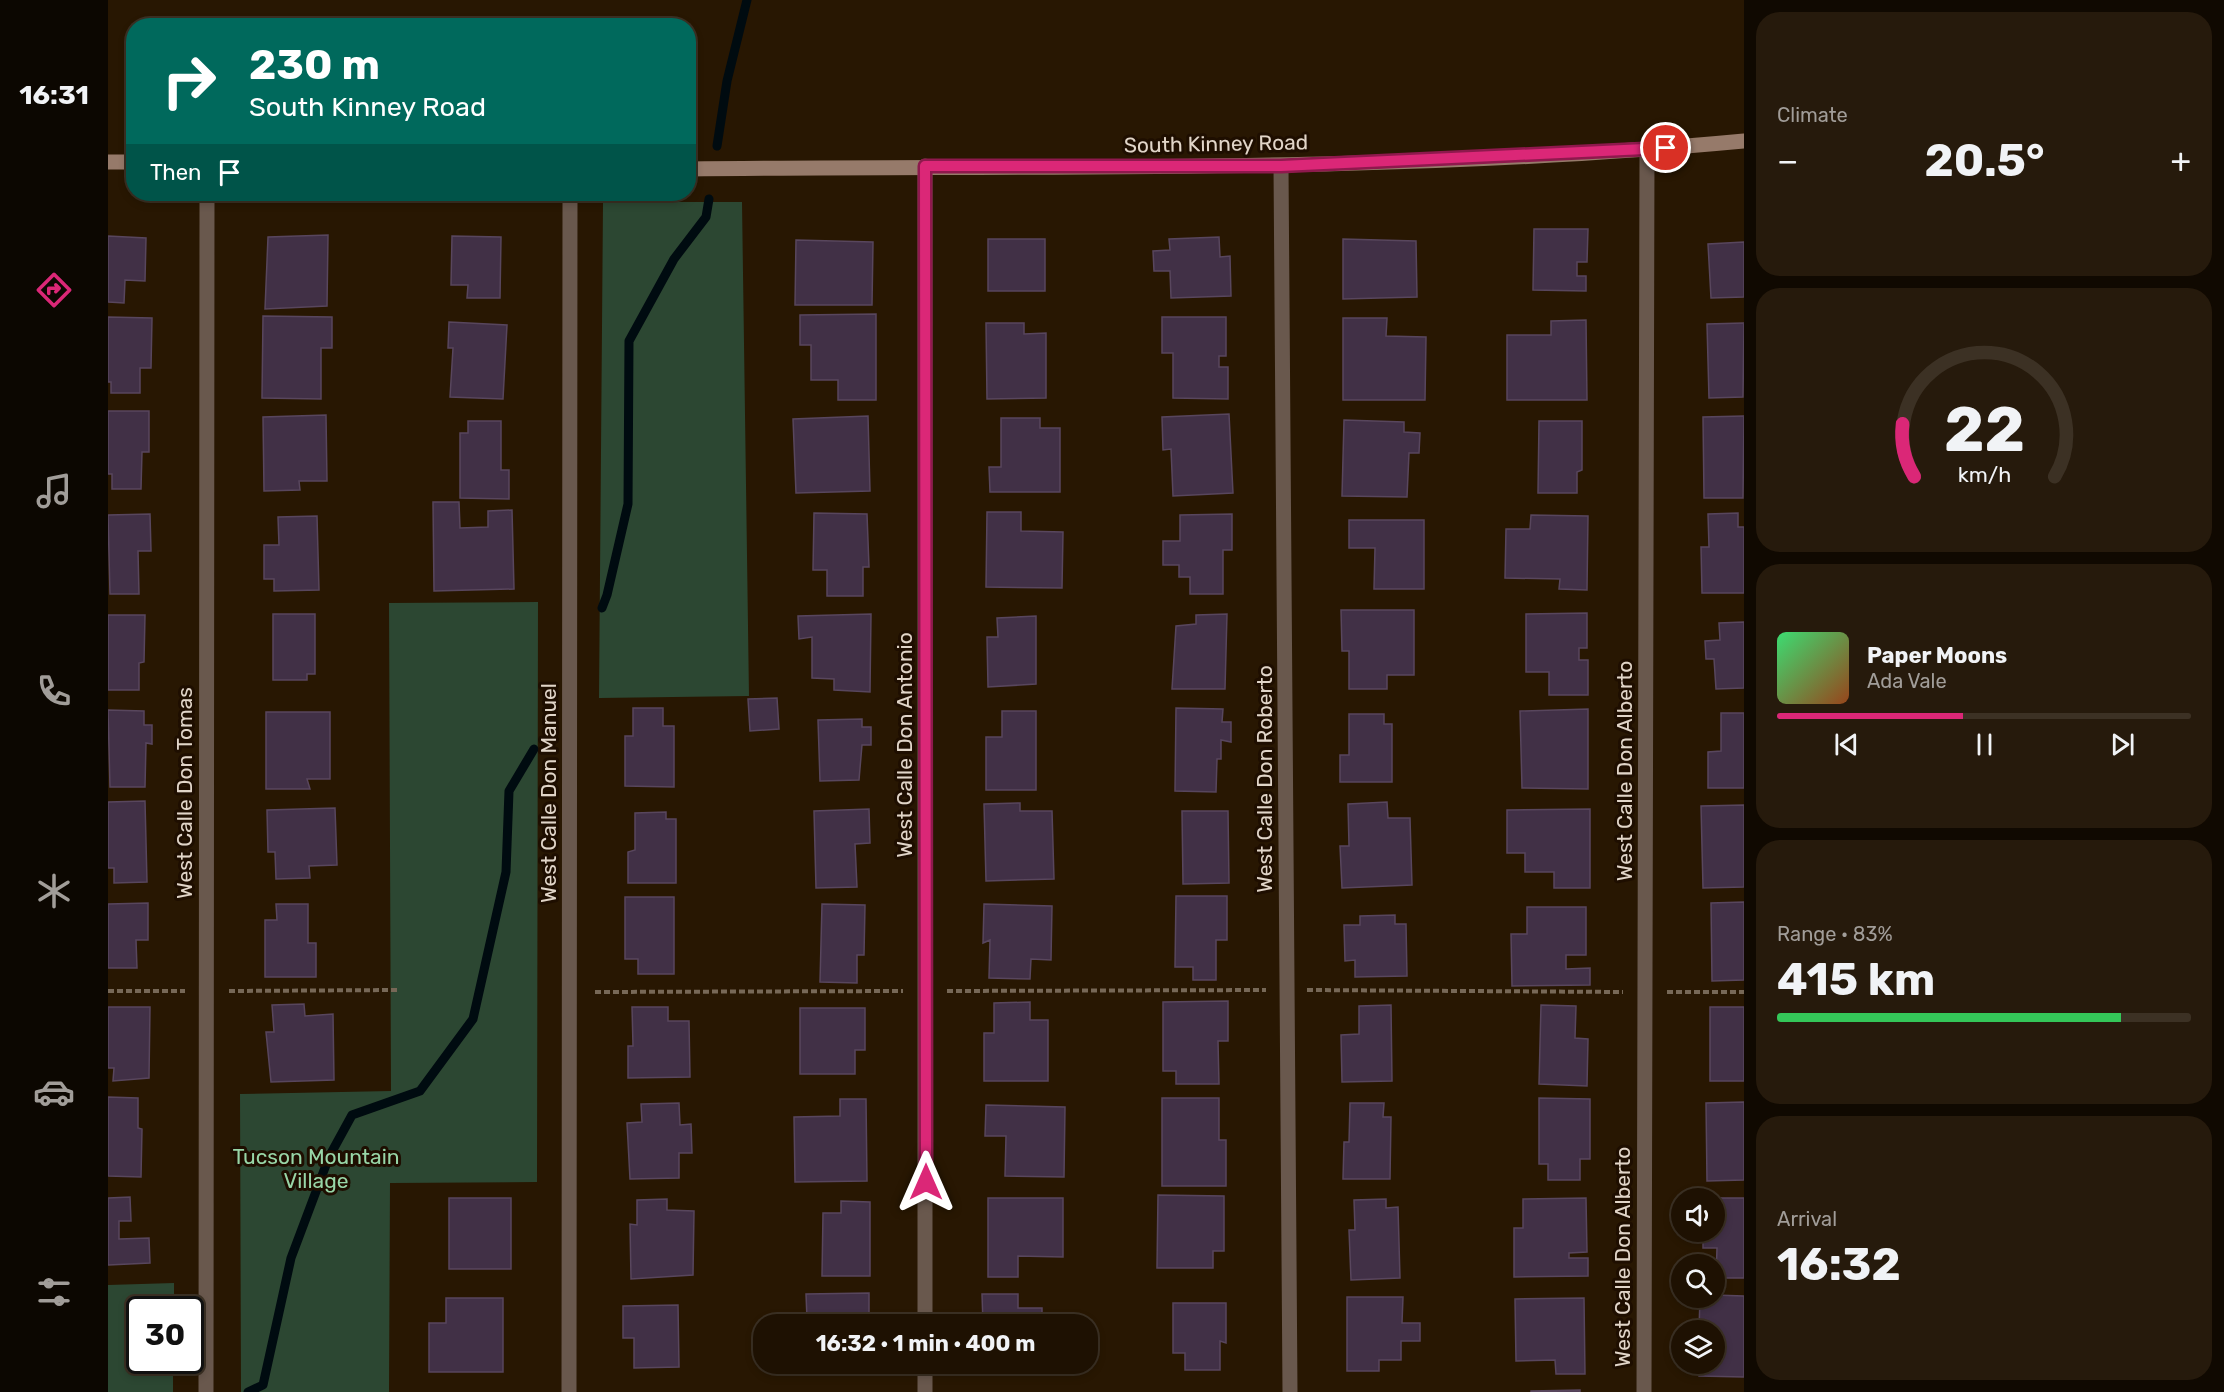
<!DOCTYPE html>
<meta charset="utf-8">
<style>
:root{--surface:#1e1102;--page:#261a0c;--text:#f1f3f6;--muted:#a19d99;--line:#3c3124;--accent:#db2777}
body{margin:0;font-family:Rubik,sans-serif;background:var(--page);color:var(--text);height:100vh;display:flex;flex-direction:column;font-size:22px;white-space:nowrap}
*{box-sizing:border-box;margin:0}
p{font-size:20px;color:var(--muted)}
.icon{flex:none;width:33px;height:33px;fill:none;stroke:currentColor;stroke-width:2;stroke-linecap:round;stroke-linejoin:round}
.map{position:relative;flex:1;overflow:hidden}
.side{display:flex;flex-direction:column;gap:12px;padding:12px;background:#100901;width:480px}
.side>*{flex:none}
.guide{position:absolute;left:18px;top:18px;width:570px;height:183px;border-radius:24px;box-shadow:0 3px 9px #0003,0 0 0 2px var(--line);background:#00695c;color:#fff;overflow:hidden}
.buttons{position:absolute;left:1563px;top:1188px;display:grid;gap:12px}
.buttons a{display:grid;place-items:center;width:54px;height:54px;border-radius:50%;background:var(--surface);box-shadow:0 3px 9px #0003,0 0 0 2px var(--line);font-size:30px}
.speed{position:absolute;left:18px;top:1296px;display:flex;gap:12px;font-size:30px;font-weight:700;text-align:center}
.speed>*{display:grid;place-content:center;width:78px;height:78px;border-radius:50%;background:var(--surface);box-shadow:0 3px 9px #0003,0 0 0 2px var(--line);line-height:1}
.speed .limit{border:3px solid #111;border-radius:9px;background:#fff;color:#111}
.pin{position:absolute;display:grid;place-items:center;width:51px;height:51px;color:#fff;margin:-26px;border:3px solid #fff;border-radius:50%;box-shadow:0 2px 6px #0007}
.me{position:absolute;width:66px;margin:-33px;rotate:0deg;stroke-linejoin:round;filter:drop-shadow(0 0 4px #0008)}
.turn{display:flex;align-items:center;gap:21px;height:126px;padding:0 24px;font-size:27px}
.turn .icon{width:78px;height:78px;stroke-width:2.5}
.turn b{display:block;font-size:42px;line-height:51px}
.then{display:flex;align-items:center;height:57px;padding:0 24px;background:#0003;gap:12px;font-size:22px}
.big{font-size:45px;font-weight:700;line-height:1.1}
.side .card{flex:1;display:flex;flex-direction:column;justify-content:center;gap:9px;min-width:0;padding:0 21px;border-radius:24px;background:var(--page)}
.side .dial{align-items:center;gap:0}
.dial svg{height:156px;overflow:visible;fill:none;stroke:var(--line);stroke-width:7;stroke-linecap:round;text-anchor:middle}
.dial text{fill:var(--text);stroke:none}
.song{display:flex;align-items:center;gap:18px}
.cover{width:72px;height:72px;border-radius:9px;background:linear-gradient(135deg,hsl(140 70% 55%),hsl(20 70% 35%))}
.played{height:6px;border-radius:3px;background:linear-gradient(90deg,var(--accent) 45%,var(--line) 45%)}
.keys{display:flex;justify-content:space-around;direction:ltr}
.heat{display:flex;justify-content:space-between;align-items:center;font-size:33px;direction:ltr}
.charge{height:9px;border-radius:4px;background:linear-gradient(90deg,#34c759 83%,var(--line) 0)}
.trip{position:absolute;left:645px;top:1314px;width:345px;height:60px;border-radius:24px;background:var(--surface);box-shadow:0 3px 9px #0003,0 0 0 2px var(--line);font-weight:700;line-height:60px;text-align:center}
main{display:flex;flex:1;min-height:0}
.dock{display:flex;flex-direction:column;width:108px;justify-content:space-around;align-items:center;background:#0c0701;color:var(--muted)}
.dock .icon{width:42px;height:42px}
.dock .current{color:var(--accent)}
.dock b{font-size:27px;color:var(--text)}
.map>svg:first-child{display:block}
.green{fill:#2c4732}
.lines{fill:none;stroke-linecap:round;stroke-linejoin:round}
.stream{stroke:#000b10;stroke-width:9}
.building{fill:#413046;stroke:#58465d;stroke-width:1.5}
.path{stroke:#776857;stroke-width:4;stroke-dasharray:6 3;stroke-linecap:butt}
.minor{stroke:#69584d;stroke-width:15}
.secondary{stroke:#967a6a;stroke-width:15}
.route-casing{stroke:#8e194d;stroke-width:15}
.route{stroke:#db2777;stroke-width:10}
.labels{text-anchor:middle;stroke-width:6;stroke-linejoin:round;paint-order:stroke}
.street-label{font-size:21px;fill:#e1d5c8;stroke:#1e0e00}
.park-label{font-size:21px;fill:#98d6a7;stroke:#1e0e00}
</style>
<main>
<nav class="dock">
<b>16:31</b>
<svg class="icon current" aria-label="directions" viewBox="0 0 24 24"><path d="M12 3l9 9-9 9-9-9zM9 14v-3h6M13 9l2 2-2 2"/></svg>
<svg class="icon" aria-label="music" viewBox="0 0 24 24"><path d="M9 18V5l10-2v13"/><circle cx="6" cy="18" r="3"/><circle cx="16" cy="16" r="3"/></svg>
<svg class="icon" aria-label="phone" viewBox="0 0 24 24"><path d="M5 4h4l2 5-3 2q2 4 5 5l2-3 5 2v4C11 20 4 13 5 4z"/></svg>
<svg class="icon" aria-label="climate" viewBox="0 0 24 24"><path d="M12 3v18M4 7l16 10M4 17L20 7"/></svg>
<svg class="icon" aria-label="car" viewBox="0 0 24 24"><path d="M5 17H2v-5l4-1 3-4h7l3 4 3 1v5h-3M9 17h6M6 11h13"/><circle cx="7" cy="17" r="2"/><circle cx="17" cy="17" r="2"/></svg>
<svg class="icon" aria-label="filters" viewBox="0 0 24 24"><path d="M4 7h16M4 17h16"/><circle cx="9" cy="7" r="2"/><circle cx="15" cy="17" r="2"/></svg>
</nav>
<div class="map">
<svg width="1636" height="1392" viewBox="0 0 1636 1392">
<rect width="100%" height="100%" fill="#281702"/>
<path class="green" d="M495,202H634L641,696L491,698Z
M430,602L429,1182L282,1183L281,1392H133L132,1094L283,1091L281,603Z
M66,1283V1309L32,1310V1360L65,1361V1392H0V1285Z"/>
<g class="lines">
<path class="stream" d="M609,146L619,81L639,0
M494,608L499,595L520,504L521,341L566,259L598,217L601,199
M140,1392L155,1385L183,1258L221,1157L244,1115L312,1091L365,1019L398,872L401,791L426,749"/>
</g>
<path class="building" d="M1426,229H1480L1479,262H1469V276H1478V291L1425,290Z
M220,235L219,306L157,309L160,237Z
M0,236L38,238L37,281L17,280L16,303L0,302Z
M344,236L393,237L392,298H359L360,285H343Z
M1111,237L1112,257L1122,256L1123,296L1063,298L1062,271H1046L1045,251L1062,250L1061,239Z
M880,239H937V291H880Z
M1235,239L1308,241L1309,297L1235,299Z
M688,240L765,242L764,305H687Z
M1636,242V297L1603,298L1600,244Z
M768,314V400H730V380H703V345H692V315Z
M155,316L224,317V348H213V399L154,398Z
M0,317L44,318L43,368H32V393H3V382H0Z
M1054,317H1118V356H1111V367H1120V399L1065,398V353H1054Z
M1235,318H1279L1278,336L1318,337L1317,400H1235Z
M1478,320L1479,400H1399V335H1443V321Z
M341,322L399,325L395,399L342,397L345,348H340Z
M878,323H916V334L938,333V398L879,399Z
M1636,323L1635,397L1601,398L1599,324Z
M0,411H41V452H34L33,489H4V474H0Z
M1121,414L1125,493L1065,496L1063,449L1055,450L1054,417Z
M218,415L219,481H191L192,490L156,491L155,417Z
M760,416L762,491L688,493L685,419Z
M1636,416L1635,498H1596L1595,417Z
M893,418H932V428H952V492H882L881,467H893Z
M1236,420L1296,422V432L1312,433L1311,453H1301L1299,497L1234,496Z
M360,421H393V470H401V499L352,498V433H360Z
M1431,421H1474V470L1469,472V493H1430Z
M325,502H351L352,528L380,527V511L404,510L406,589L326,591Z
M879,512H913V531L955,532L954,588L878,587Z
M706,513L759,514L761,567H755V596H719V570H705Z
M1630,513V527H1636V593H1594L1593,547H1601L1600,514Z
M42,514L43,551H30L31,594H2L0,515Z
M1124,514V550H1115V594H1082V577H1071V565H1055V541H1072V515Z
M1423,515L1480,516L1479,590L1451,589L1452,579L1397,578L1398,529H1422Z
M209,516L211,590L166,591V579H156V545H171L170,517Z
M1241,520H1316V589H1266L1267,548H1241Z
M1233,610H1306V675H1279V689H1241V651H1234Z
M1479,613V648H1471V660H1480V695H1441V672H1418V614Z
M165,614H207V674H199V680H165Z
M763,614L762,692L726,690V679L704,678V637L691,639L690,616Z
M1119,614L1117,689H1064L1068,626L1088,624V615Z
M0,615H37L36,662L31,663V690H0Z
M928,616V684L880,687L879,637H890L889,618Z
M1636,622V688L1608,689L1606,659H1598L1597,641L1612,640L1611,623Z
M669,698L671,729L642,731L640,699Z
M525,708H555V726H566V787L517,786V736H525Z
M1068,708L1115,709L1114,722H1123V742L1113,740V759H1109L1108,792L1067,791Z
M1480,709V789L1414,788L1412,711Z
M0,710L36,711V725H44V744L38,743L37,787H2Z
M894,711H928V790H878V737H894Z
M158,712H222V779H199L202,789H158Z
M1613,713H1636V788H1600V752L1613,751Z
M1241,714H1276V724H1284V782H1232V755H1241Z
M754,719V727H763V745H754L751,780L712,781L710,720Z
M37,801L39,882L6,883V868H0V802Z
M1279,802L1280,818H1302L1304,885L1234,888L1232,846H1241L1240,804Z
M912,803V811H944L946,879L878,881L876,804Z
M1636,805V887L1595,888L1593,806Z
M227,808L229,865L201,866L202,878L168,879L167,852H160L159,810Z
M761,809L762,843L747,844L749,887L708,888L706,811Z
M1482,809V888H1446V872H1417V853H1399V810Z
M1074,811H1120L1121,883L1075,884Z
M558,812V819H568V883H520V852L527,850V813Z
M1068,896H1119V940H1108V980H1085V967H1067Z
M517,897H566V974H530V959H517Z
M1636,902V980L1604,981L1603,903Z
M40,903V940H28L29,968H0V904Z
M168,904H200V943H208V977H157V920H169Z
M714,904L757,905L756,955H749V983L712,982Z
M876,904L944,906L943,960L923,959L922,979L881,978L882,940L875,943Z
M1419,907H1478V955H1458V969L1482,968V985L1404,986L1403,934H1419Z
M1287,915V924H1298L1299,976L1247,977V960L1237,961L1236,925H1252V916Z
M1120,1001V1041H1110L1111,1084H1068V1071H1055V1002Z
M922,1002V1020H940V1081H876V1033H886V1003Z
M196,1004L197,1016L225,1014L226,1080L163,1082L158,1032H166L164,1005Z
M1283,1005L1284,1081L1234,1082L1233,1035L1251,1034V1006Z
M1433,1005L1468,1006L1467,1038L1480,1039L1479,1086L1431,1084Z
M0,1007H42L41,1078L5,1081L6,1068H0Z
M524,1007H560V1021H581L582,1077L520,1078V1046H525Z
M1602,1007H1636V1081H1602Z
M692,1008H757V1050H747V1074H692Z
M0,1097L30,1098V1128L34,1129L33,1177L0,1176Z
M1054,1098H1111V1140H1118V1186H1054Z
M1431,1098L1482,1099V1159H1472V1180H1440V1164H1431Z
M732,1099H758L759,1181L687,1182L686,1117L732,1116Z
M1636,1102V1180L1599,1181L1598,1103Z
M571,1103L572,1125L583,1124L584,1153H571V1178L522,1179L519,1123L534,1122L533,1104Z
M1242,1103H1276L1275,1117H1283L1282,1179H1235L1236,1142H1241Z
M878,1105L957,1107L956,1177L897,1176L898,1136H877Z
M1050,1195L1116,1196V1251H1105V1268H1049Z
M22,1197L23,1221H11V1239L41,1238L42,1263L0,1265V1198Z
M341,1198H403V1269H341Z
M880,1198H955V1257L910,1256V1277H880Z
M1478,1198L1479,1252L1461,1253V1258H1480V1276L1406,1277V1228H1415V1199Z
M1602,1198H1636V1278H1608L1609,1248H1595V1232H1606V1198Z
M559,1199V1210L586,1211L585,1275L523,1279L522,1224L529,1225V1200Z
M1278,1199V1208L1290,1207L1292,1278L1243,1280L1241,1230H1247L1246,1200Z
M733,1201L762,1202V1276H714L715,1213H733Z
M761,1293V1324H683V1320L699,1319L698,1294Z
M874,1294H910V1308H934V1324H875Z
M1606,1295L1636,1296V1377L1591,1376V1364H1606V1330H1591L1592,1298H1606Z
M1239,1297H1295L1294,1323H1312V1341H1293V1360H1271V1371H1239Z
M338,1298H395V1372H321V1323H338Z
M1476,1298L1477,1374H1448L1447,1360L1408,1361L1407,1299Z
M1065,1303H1118V1343L1112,1341V1370H1077V1353H1065Z
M570,1305L571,1367L526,1368V1338H515V1306Z
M684,1364H762V1372L684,1373Z
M875,1364H935V1370H875Z
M1472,1390V1392H1423V1391Z"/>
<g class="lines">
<path class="path" d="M1199,990L1515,992
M0,991H77
M121,991L289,990
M839,991L1158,990
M487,992L795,991
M1559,992H1636"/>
<path class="minor" d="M817,166V1324
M1173,166L1182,1392
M98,1392L99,194
M461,1392L462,194
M817,1392V1364
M1536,1392L1539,150"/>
<path class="secondary" d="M0,162H26
M580,169C932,165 1285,174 1636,141"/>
</g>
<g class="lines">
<defs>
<path id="route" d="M818,1182L817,166H1173L1558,148"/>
</defs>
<use href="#route" class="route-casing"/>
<use href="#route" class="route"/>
</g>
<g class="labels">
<g class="street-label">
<text transform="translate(1108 144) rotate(-1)" y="7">South Kinney Road</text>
<text transform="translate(797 745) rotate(-90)" y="7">West Calle Don Antonio</text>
<text transform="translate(1517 771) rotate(-90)" y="7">West Calle Don Alberto</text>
<text transform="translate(1157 779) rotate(-90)" y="7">West Calle Don Roberto</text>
<text transform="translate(77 793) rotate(-90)" y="7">West Calle Don Tomas</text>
<text transform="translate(441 793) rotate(-90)" y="7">West Calle Don Manuel</text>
<text transform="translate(1515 1257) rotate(-90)" y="7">West Calle Don Alberto</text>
</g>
<g class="park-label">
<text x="208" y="1164">Tucson Mountain<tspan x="208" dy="24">Village</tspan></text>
</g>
</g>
</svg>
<div class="buttons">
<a><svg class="icon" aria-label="sound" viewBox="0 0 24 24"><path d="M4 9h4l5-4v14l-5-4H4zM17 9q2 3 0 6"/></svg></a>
<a><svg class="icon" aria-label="search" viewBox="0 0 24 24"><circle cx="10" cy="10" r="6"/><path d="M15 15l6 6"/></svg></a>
<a><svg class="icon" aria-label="layers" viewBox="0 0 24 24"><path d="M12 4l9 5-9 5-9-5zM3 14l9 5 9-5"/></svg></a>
</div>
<div class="speed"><div class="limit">30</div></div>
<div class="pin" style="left:1558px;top:148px;background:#d93025"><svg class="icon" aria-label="arrive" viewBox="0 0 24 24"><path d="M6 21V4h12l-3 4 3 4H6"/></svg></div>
<svg class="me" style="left:818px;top:1182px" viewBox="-20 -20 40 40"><path d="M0-17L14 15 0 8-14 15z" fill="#db2777" stroke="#fff" stroke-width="4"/></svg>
<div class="trip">16:32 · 1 min · 400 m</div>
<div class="guide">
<div class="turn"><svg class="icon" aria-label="right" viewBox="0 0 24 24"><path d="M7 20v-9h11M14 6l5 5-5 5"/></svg><div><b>230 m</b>South Kinney Road</div></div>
<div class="then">Then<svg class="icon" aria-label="arrive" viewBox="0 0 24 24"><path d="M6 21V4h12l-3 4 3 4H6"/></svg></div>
</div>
</div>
<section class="side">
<div class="card"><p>Climate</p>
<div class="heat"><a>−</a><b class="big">20.5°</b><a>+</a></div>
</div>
<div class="card dial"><svg viewBox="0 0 100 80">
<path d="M14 69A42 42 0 1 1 86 69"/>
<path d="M14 69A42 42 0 0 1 8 42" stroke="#db2777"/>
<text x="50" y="56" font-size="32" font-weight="700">22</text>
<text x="50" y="72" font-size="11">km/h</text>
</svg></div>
<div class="card">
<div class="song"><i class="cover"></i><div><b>Paper Moons</b><p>Ada Vale</p></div></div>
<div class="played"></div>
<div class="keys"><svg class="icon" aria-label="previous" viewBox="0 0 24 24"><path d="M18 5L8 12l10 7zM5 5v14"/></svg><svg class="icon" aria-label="pause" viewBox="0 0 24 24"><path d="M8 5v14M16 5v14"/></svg><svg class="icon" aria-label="next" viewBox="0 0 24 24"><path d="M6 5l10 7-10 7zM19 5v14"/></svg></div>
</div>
<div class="card"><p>Range · 83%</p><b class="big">415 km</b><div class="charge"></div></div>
<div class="card"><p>Arrival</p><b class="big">16:32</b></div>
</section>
</main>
